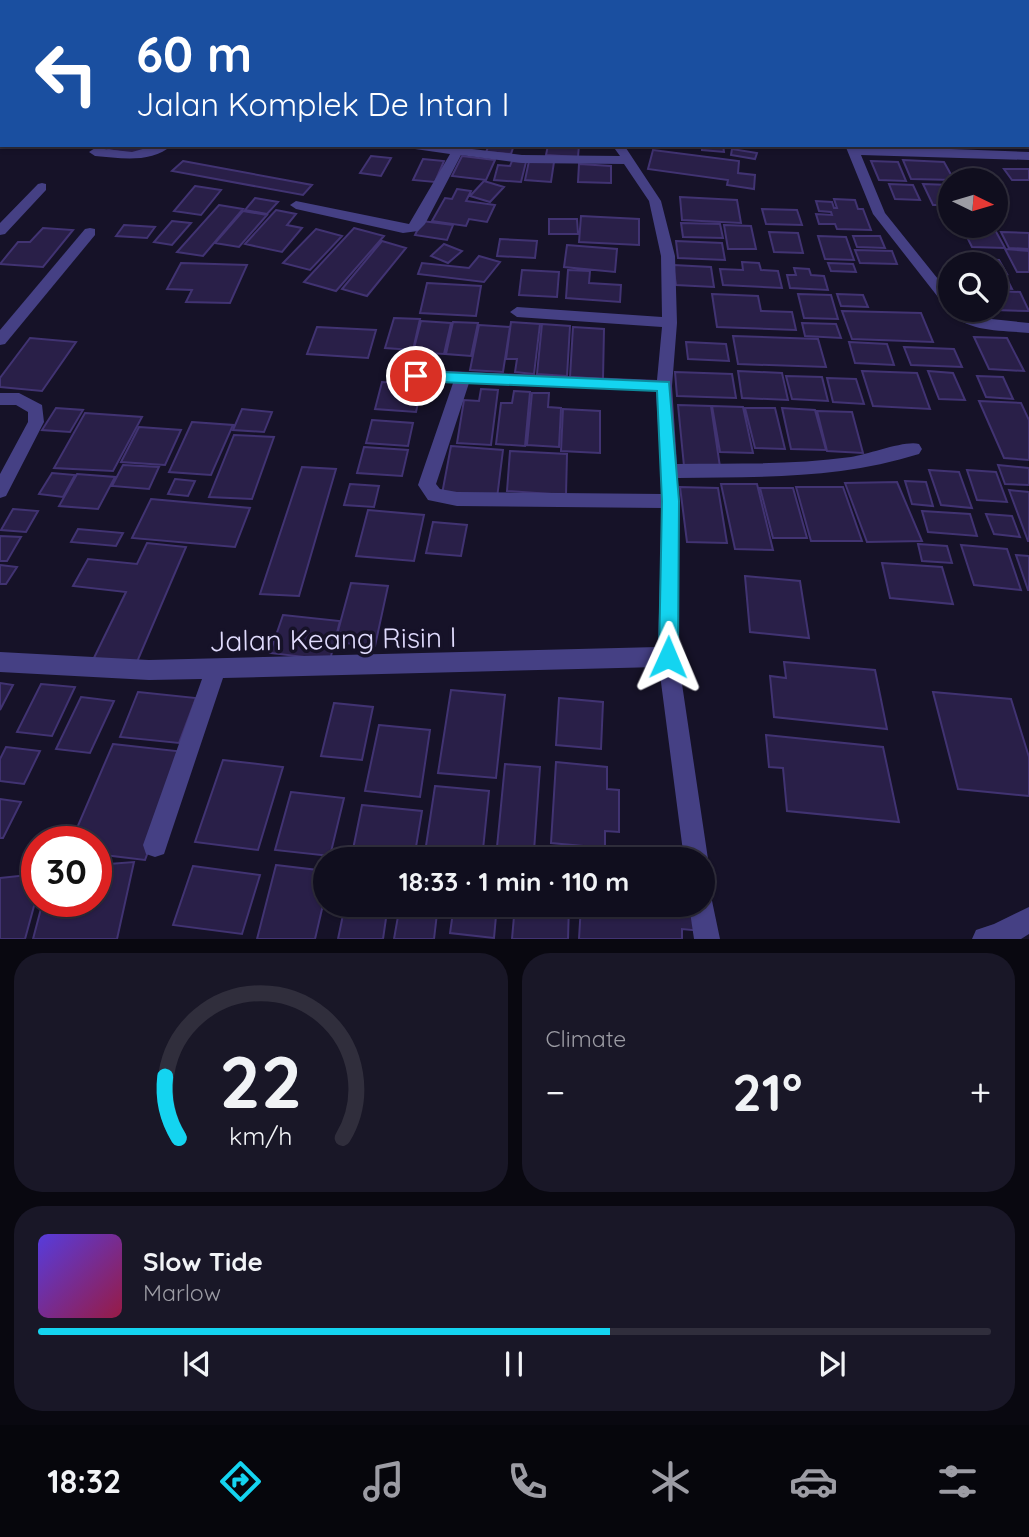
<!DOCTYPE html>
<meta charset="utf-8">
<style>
:root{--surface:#100e1e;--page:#191727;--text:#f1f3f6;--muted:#9c9ca4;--line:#302e3c;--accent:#14d4f0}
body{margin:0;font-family:Quicksand,sans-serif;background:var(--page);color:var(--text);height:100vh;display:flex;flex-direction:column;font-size:26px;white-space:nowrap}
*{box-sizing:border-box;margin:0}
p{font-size:23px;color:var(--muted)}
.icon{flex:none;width:38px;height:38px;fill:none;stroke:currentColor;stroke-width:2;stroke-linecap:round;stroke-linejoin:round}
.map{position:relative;height:939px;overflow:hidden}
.details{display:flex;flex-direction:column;gap:14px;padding:14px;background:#090810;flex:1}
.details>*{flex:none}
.banner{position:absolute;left:0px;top:0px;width:1029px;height:147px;box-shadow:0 2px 5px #0004,0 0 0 2px var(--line);background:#1a4fa0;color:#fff;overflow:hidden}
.needle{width:46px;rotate:95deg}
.controls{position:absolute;left:938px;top:168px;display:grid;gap:14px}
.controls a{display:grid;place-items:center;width:70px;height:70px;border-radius:50%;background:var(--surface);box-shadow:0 2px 5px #0004,0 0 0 2px var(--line);font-size:35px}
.speed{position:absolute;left:21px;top:826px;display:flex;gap:14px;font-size:35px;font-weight:700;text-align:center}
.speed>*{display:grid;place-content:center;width:91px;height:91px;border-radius:50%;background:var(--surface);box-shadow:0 2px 5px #0004,0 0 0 2px var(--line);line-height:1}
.speed .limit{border:10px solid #d22;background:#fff;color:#111}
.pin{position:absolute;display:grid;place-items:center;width:60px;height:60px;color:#fff;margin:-30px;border:4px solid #fff;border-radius:50%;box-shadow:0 2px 7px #0007}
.me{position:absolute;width:77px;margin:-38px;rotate:1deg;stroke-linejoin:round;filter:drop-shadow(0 0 5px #0008)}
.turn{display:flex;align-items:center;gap:24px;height:147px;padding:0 21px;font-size:32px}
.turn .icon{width:91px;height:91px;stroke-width:2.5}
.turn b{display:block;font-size:49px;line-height:60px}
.big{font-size:52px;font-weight:700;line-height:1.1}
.details .card{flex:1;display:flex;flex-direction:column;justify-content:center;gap:10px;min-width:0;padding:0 24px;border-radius:28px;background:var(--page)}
.details .dial{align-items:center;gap:0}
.dial svg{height:182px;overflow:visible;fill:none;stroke:var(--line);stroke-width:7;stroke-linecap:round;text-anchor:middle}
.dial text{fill:var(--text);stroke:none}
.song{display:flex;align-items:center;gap:21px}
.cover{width:84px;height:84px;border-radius:10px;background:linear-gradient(135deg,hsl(250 70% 55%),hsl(340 70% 35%))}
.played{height:7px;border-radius:4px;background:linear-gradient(90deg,var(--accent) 60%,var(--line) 60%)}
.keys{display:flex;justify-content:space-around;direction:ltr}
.heat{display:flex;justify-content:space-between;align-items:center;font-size:38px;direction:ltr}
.details .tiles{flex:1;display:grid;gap:14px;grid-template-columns:1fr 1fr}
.card:last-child{grid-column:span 2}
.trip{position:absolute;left:313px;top:847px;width:402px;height:70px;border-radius:35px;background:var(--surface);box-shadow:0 2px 5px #0004,0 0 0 2px var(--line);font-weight:700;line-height:70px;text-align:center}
.dock{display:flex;height:112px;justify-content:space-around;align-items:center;background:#06060c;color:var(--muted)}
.dock .icon{width:49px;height:49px}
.dock .active{color:var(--accent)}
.dock b{font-size:32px;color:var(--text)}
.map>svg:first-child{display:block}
.building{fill:#291f48;stroke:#413372;stroke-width:2}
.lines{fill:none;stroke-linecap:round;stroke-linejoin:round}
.service{fill:#454084;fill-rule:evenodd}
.minor{fill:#454084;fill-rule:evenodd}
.route{fill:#14d4f0;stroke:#0d8a9c;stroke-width:2}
.labels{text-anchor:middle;stroke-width:7;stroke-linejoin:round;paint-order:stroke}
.near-street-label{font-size:28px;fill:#e0dbfd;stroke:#161228}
</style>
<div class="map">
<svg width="1029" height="939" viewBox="0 0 1029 939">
<rect width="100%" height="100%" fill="#161228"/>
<path class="building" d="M114,145H149L138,155L108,150Z
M489,145H514L511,154L486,152Z
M548,145H579L578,157L546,155Z
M702,145H723L724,152L702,150Z
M732,149L757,153L755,159L731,155Z
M653,150L739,161L738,173L755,175L754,189L727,185L728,180L648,169Z
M371,156L391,158L381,176L360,173Z
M462,156L495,160L486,180L452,176Z
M423,159L444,161L435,182L413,180Z
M903,160L944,162L954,180L911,179Z
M183,161L312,185L303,195L172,171Z
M512,161L526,162L521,182L494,180L498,165L510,166Z
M529,161L554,162L551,182L525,180Z
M871,161L898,162L906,181L879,180Z
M579,164L611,166V183L578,182Z
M1004,169H1029V180H1012Z
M484,181L504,187L490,202L470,196Z
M889,184L913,185L920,200L895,199Z
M923,184L950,185V205H933Z
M195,186L221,190L201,215L174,211Z
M457,189L471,191L466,201L495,205L487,222L469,219L466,226L432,221L445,198L452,199Z
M680,197L737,200L741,223L682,220Z
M255,198L278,202L267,214L245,210Z
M834,199L855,200L858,209H863L871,230L837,229L835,224H819L816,214L832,215L831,212L819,211L816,201L832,202L834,208H837Z
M219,205L243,209L203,256L177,252Z
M762,209L797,210L802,225L766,224Z
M276,210L296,214L287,225L302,228L282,252L245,244Z
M243,211L267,215L239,247L215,243Z
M581,216L639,219V245L579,242Z
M549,219H577L578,234H549Z
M172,221L191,223L172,245L154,242Z
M422,221L453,225L447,240L415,235Z
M681,223L720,224L723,238L683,237Z
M124,225L155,227L147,238L116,236Z
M724,225L751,226L756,249H728Z
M962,227L994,228L1005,248L972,247Z
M43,228L73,230L43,267L0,264L18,242H30Z
M354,228L384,236L336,291L304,282Z
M316,229L342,236L310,270L283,263Z
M769,232L798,233L803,253L774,252Z
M1001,232L1029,233V249L1009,248Z
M818,236L846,237L854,260L825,259Z
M853,236H880L885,248L857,247Z
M500,239L537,241L535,258L497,256Z
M382,241L406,248L367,296L342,289Z
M676,241L722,243L725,260L678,258Z
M444,244L462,251L448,263L431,256Z
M567,245L617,249L615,272L564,267Z
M1005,249L1029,251V272H1017Z
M855,250L892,251L897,264L860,263Z
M479,256L500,262L484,282L418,274L422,263L469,268Z
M964,258L999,260L1007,274L996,273V264H967Z
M742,262L759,263L761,270L778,271L782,288L723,285L720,269L743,270Z
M181,263L247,265L230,303L186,302L192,290L167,289Z
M828,263L853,264L856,272L831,271Z
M673,265L711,267L714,287L676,285Z
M794,268L809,269L811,275L824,276L828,290L790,288L787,275H796Z
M522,270L559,272L557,297L519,295Z
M568,270L590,271L589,283L621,285L620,302L566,298Z
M996,277H1006L1012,289L996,288Z
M427,283L481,286L476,316L420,313Z
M996,291L1020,292L1029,311L994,310Z
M712,294L758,296L761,311L792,312L796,330L717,327Z
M798,294L831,295L838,319L804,318Z
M837,294L863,295L868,307L841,306Z
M842,311L921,313L933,342L852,339Z
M394,318L420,319L413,350L385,348Z
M421,321L451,323L444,354L413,352Z
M453,322L478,323L471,356L446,354Z
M511,322L540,324L534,374L515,372L517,359H506Z
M802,323L836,324L841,338L805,336Z
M542,324L570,326L567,376L537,374Z
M479,325L510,327L503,372L470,370Z
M317,327L376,330L368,358L307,354Z
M573,327L604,329L603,379L570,377Z
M733,336L818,339L826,367L738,364Z
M974,337L1007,338L1024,371L989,369Z
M30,338L76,342L42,391L0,387V378Z
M686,342L726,344L729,361L688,359Z
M849,342L887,344L894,365L855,363Z
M904,347L954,349L962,367L911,365Z
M738,371L782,373L788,400L742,398Z
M862,371L917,373L930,409L873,406Z
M928,371L953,373L965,400L939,399Z
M675,372L732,374L736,398L677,396Z
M786,376L822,377L828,401L792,399Z
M977,376L1003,377L1013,399L986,397Z
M827,378L856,379L864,404L833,402Z
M382,382L422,385L416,412L375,409Z
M481,389L498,390L491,445L457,443L464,400L479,401Z
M514,391L530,392L525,446L496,444L501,403H512Z
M532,393H549L548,407L561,408L559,447L527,445Z
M979,401L1021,403L1029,420V460L1004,458Z
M678,405L711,406L720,467L684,466Z
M712,406L743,407L753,453L720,452Z
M56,408L83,410L70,432L42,430Z
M745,408H775L785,449L755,448Z
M782,408L815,410L826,450L791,449Z
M242,409L272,412L264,432L233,430Z
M563,409L600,411V453L561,451Z
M817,411L852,412L863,453L827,451Z
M85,413L142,417L113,471L54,468Z
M372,420L413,423L408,446L366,443Z
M192,422L233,425L211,475L169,472Z
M139,427L181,430L165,465L121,462Z
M234,435L274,437L252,499L209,497Z
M451,446L503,450L497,498L442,494Z
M364,447L408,450L402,476L357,473Z
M510,451L567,454L566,495L507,491Z
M123,465L159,467L149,489L112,486Z
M998,465L1029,468V485L1005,484Z
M302,467L336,469L299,596L260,594Z
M929,470L959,472L972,508L941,505Z
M967,470L996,472L1007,502L977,500Z
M52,473L75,475L63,497L39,494Z
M77,474L115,477L98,509L59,506Z
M175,479L195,481L188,496L168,494Z
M905,481L926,482L933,506L912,504Z
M897,482L922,541L867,542L845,483Z
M350,484L379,486L374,507L344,505Z
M721,484H757L773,550L735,549Z
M680,487L718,488L727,543L687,542Z
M796,487H843L862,541H811Z
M760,488H793L807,538H773Z
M1009,490L1029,492V541H1028Z
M151,499L250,508L235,547L132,538Z
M13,509L38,511L26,532L1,530Z
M368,510L424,515L414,561L356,556Z
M922,511L970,514L977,536L928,532Z
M986,514L1012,516L1020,537L994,534Z
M433,522L467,525L461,556L426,553Z
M78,529L123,533L116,546L71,542Z
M0,536L21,537L7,561H0Z
M147,543L186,547L134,669L91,664L126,592L73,586L88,559L137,564Z
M918,544L947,546L952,563L922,561Z
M961,545L1007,549L1021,590L974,585Z
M1016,555L1029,556V590H1028Z
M882,563L942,567L953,604L890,598Z
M0,565L17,567L6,584H0Z
M745,576L800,581L809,638L750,632Z
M351,583L388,586L375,646L335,642Z
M283,615L340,621L330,660L270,653Z
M784,662L875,670L887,729L774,717L770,676L786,678Z
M0,683L13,685L0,710Z
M41,684L75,687L52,736L17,732Z
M451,690L505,695L496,778L438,773Z
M138,692L196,698L179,743L120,737Z
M933,692L1011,699L1029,757V796L958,789Z
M81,697L114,701L90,753L56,749Z
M559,698L603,702L601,749L556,745Z
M334,703L373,707L362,760L321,756Z
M379,725L430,730L420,797L365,791Z
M766,735L883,747L899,822L787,811L783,768L769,767Z
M113,744L185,752L145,860L96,854V842H71Z
M6,747L40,751L24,784L0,781V759Z
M223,760L283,767L258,850L195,842Z
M556,762L607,767V789L619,790V832L605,831V848L551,843Z
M505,764L540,767L534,851L497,847Z
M435,786L489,791L482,859H424Z
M291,792L344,798L330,856L275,850Z
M0,799L21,802L3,838H0Z
M362,805L422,811L414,859H351Z
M134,862L117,939H33L43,901H96V865Z
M276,865L326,871V892L315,939H257Z
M193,866L260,875L242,934L173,925Z
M37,874V895L25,939H0V878Z
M345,905H388L383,939H338Z
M400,905H438L434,939H394Z
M454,905H497L494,938L450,933Z
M515,905H569L568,939H512Z
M581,905H701L702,931L682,929V939H579Z"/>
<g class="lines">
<path class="service" d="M90,228L95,229V235L5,344L0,345V330L85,229Z"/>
<path class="minor" d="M570,0H578L579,2H569Z
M829,0H837L838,2H828Z
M995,0H1003L1004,2H995Z
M0,31H2V37H0Z
M1027,37L1029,38V45L1027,44Z
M1027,72H1029V78H1027Z
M157,145H172C151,164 120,158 95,156L89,152L95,148L132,152Z
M402,145H439L522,155L620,156L612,145H624L661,201L675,256L677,323L672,386L677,464C735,463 793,465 851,457C867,455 905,440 919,444L922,449L919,454C840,479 760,477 678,478V657L708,859L705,868L704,859H684L659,667L223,678L167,845L164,854L155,857L146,854L143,845L202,679L149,680L0,672V652L149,660L658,647L662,508L457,506L428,500L418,485L453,383L403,381L395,375L403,369L657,380L662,327L517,317L510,312L517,307L662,317L661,256L649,201L624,164L522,163L461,155L425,224L418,231L403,233L296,209L290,205L296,201L409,224L450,154L408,148ZM469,383L656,391L662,494L457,492L440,489L436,484L438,478Z
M845,145L1029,152V160L861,155L885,213L950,294V310H965L972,317L1029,323V333C1002,330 966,333 949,310L950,308L945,306L873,214Z
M42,183L46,184V190L5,234L0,235V223L38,184Z
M0,393H19L42,405L44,422L6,496L0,498V474L28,422V412L16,405H0Z
M704,893L711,896L720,939H694L689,905H704Z
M1029,907V934L1021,939H972L976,930L994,924Z"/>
</g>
<path class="route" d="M416,371L669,382L679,501L678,657L675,663L668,666L661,663L659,657L662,501L657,391L416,381L409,376Z"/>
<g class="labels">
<g class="near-street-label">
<text transform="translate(333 639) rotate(-1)" y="10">Jalan Keang Risin I</text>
</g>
</g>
</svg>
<div class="controls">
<a><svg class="needle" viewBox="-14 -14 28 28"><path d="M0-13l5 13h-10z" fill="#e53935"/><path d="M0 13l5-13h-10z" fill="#9c9ca4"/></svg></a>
<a><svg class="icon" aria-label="search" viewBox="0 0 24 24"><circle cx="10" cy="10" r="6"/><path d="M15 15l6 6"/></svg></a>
</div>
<div class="speed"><div class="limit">30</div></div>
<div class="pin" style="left:416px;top:376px;background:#d93025"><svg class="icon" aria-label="arrive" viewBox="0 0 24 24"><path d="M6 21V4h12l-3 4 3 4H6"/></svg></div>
<svg class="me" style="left:668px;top:657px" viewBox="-20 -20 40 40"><path d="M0-17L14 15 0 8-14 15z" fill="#14d4f0" stroke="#fff" stroke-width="4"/></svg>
<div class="trip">18:33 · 1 min · 110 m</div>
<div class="banner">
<div class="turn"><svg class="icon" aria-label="left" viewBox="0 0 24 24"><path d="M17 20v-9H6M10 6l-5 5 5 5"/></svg><div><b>60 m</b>Jalan Komplek De Intan I</div></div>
</div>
</div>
<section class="details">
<div class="tiles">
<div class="card dial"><svg viewBox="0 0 100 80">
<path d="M14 69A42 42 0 1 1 86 69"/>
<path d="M14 69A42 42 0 0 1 8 42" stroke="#14d4f0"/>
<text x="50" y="56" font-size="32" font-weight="700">22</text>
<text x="50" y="72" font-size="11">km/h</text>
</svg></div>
<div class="card"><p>Climate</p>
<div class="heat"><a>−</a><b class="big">21°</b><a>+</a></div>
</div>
<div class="card">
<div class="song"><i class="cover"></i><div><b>Slow Tide</b><p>Marlow</p></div></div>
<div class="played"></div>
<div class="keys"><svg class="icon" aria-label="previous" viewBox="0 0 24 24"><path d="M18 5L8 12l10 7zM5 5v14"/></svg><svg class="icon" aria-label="pause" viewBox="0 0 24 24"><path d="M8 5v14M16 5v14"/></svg><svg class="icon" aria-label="next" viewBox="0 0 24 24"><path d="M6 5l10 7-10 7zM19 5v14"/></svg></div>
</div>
</div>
</section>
<nav class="dock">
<b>18:32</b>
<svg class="icon active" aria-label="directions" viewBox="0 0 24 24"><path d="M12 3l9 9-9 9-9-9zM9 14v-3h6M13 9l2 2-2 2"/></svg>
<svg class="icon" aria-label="music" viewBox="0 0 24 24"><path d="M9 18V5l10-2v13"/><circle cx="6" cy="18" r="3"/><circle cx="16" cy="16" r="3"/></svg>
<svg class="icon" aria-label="phone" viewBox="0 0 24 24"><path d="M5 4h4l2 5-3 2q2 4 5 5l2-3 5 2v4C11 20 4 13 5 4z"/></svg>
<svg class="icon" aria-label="climate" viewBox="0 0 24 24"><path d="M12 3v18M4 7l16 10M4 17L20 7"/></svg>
<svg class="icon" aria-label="car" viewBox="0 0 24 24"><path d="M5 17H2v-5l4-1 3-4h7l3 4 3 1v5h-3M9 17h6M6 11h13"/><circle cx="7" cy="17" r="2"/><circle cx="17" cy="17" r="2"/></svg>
<svg class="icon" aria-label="filters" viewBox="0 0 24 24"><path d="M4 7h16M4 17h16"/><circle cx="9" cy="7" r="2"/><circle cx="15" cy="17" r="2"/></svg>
</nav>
